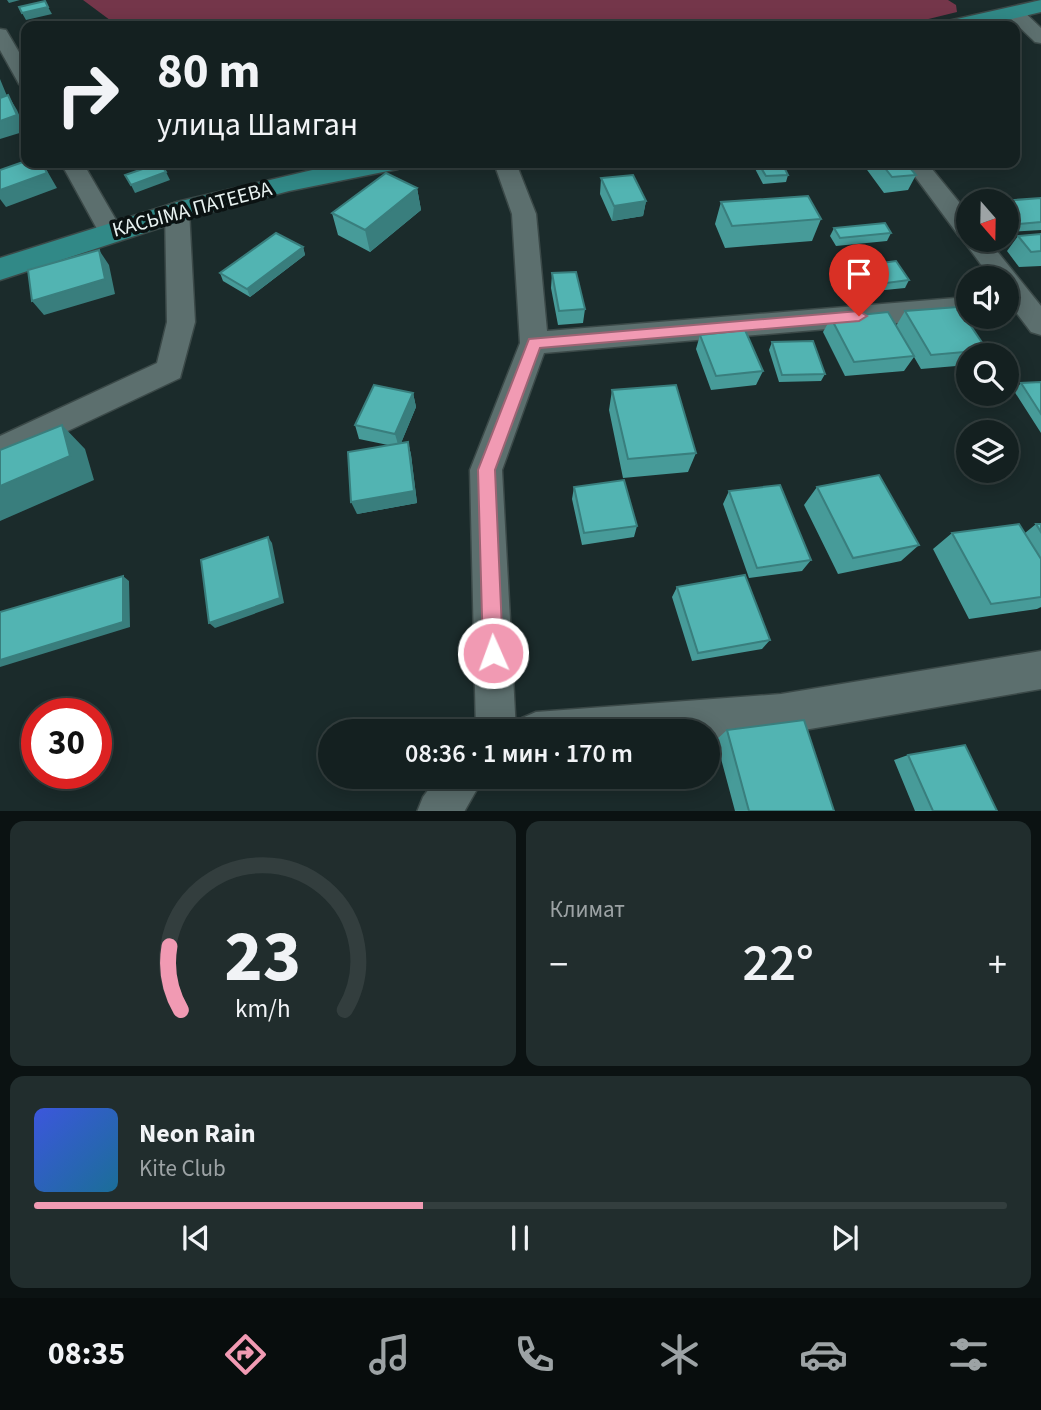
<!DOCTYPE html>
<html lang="ru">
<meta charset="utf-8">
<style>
:root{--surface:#142020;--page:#212d2d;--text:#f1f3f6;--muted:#9da3a5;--line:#333e3e;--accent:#f19ab3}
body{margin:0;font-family:"Source Sans 3",sans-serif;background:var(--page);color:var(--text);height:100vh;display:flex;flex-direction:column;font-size:26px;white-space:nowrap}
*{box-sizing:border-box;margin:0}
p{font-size:23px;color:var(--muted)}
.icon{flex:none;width:38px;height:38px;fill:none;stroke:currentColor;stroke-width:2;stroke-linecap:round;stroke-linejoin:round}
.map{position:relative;height:811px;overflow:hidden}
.details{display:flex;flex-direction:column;gap:10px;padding:10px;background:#0b1212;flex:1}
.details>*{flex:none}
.guide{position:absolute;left:21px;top:21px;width:999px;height:147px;border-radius:14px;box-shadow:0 4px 18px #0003,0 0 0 2px var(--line);background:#142020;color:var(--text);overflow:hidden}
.needle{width:46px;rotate:160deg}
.buttons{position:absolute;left:956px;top:189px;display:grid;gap:14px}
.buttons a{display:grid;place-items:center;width:63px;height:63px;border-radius:50%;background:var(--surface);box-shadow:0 4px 18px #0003,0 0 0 2px var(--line);font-size:35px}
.speed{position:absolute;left:21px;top:698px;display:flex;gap:14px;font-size:35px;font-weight:700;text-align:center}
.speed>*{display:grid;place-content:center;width:91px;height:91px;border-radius:50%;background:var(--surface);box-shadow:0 4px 18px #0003,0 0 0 2px var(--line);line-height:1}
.speed .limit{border:10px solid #d22;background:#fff;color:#111}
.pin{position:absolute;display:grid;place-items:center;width:60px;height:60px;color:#fff;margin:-72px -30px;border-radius:50% 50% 50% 0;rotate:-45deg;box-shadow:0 0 7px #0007}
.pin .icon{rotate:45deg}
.me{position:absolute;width:77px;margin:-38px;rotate:358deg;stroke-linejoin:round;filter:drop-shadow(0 0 5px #0008)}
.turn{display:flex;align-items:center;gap:24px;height:147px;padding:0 21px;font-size:32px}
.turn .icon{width:91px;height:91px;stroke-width:2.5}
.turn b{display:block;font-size:49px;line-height:60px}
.big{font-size:52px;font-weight:600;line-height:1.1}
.details .tile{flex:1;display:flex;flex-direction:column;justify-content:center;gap:10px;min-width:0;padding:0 24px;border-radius:14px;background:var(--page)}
.details .dial{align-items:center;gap:0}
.dial svg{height:182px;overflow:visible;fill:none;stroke:var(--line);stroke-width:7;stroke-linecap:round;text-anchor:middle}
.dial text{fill:var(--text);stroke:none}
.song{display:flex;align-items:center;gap:21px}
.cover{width:84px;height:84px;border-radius:10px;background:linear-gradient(135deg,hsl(230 70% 55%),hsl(200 70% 35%))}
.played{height:7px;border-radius:4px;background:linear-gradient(90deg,var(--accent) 40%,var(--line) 40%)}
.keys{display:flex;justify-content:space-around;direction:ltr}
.heat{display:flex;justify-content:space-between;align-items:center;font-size:38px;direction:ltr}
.details .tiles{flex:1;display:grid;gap:10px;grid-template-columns:1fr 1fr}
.tile:last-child{grid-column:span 2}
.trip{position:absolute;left:318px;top:719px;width:402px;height:70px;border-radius:35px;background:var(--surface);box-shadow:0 4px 18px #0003,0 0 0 2px var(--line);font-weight:600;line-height:70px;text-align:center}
.menu{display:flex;height:112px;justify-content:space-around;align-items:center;background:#080d0d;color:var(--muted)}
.menu .icon{width:49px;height:49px}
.menu .current{color:var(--accent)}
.menu b{font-size:32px;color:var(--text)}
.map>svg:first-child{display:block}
.green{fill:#74364a}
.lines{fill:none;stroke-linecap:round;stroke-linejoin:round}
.minor-casing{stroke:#3b4948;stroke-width:3}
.major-casing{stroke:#3b4948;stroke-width:3}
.minor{fill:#5c6f6e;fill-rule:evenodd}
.major{fill:#318987;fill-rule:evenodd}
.wall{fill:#479b99}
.shaded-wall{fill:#397e7d}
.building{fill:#52b4b2;stroke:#397e7d;stroke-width:2}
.route{fill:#f19ab3;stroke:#9d6474;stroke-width:2}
.labels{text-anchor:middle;stroke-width:7;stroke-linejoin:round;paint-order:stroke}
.far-street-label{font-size:21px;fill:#e8f2f1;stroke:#0b1212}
</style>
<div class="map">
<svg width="1041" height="812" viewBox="0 0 1041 812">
<rect width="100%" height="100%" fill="#1b2b2b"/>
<path class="green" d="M83,0H948L956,5L957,12L900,26H118Z"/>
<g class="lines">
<defs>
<path id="minor" d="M1014,7L1020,8L1041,28V43L1035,42L1008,16L1005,12Z
M0,29L6,30L26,64V86L19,84L0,50Z
M61,163H83L123,232L120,238L111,240L102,238Z
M494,163H516L536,214L547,331L968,297V317L544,353L502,470L516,732H476L470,470L520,343L512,214Z
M905,163H927L968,213V240H988L1041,306V335L1031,332L1006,299V278H991L963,240L965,237L959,236Z
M177,202L185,205L189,210L195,322L180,378L0,463V436L157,363L167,322L165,210L169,205Z
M1041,651V689L781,734L709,739V732H516L522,718L536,712L781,694Z
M438,777H484L464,812H417L423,797Z"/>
<path id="major" d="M1041,0V12L983,26H945L948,21Z
M342,163H402L398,169L289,191L202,214L0,280V258L181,201Z"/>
</defs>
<use href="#minor" class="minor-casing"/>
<use href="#major" class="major-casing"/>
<use href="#minor" class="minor"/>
<use href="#major" class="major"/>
</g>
<path class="wall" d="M752,163H782L788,175L786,182L763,184Z
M862,163H906L916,175L908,190L884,193Z
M601,178L646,201L643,216L612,221L600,194Z
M417,188L421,210L370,252L338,235L332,213Z
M1041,198V230L1006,232V201Z
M721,202L821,219L812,241L725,248L715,224Z
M834,228L891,233L887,241L836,246L830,236Z
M1041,234V266L1019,267L1007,251L1018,236Z
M303,247L305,255L250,297L223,281L220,273Z
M866,265L909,280L905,288L875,291L862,272Z
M552,273L585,309L583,323L558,325L551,288Z
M905,311L987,350L983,355H968V365L921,369L914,357L904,371L845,376L823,332L831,318L896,326Z
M700,335L763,371L756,385L711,390L696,349Z
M772,342L825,374L821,381L779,382L769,350Z
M1041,382V433L1014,391L1021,383Z
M612,390L696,453L688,472L623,478L609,410Z
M413,393L416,407L401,443L408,442L411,455L417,503L357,514L388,445L359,439L355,425Z
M574,487L637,526L634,537L582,545L572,499Z
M817,487L919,545L901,561L838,574L804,505Z
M729,491L811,560L802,571L749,578L723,504Z
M1036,524H1041V607L1037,609L969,619L933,549L952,533H1025Z
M677,587L770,640L762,649L692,661L672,597Z
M727,730L834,811H735L716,740Z
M908,755L997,811H915L894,760Z"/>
<path class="shaded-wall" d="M7,0H20L9,3Z
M48,7L52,14L26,20L22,13Z
M0,79L7,96L0,98Z
M8,95L17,110L26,131L0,139V121Z
M37,163H61V164L46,169L57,188L6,207L0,199V190Z
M166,172L170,180L135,193L131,185Z
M417,188L421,210L370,252L365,230Z
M646,201L643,216L612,221L614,206Z
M303,247L305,255L250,297L247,289Z
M99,250L109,265L115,294L44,315L32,301Z
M413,393L416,407L399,448L395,434Z
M62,425L85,449L94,480L0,521V486Z
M408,442L411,455L417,503L357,514L351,502Z
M268,537L272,543L284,603L215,628L209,623Z
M123,576L129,581L130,627L0,667V660Z"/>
<path class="building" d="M45,1L48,7L22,13L19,7Z
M8,95L17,115L0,121V98Z
M26,128V143L19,130Z
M26,161V163H42L47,173L0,190V170Z
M160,163L166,172L131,185L125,175Z
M758,163H782L788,175L766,176Z
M881,163H906L916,175L892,177Z
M386,173L417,188L365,230L332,213Z
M633,175L646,201L614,206L601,178Z
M808,196L821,219L732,226L721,202Z
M1041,198V222L1008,225L1006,223V201H1001Z
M885,223L891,233L840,238L834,228Z
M276,233L303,247L247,289L220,273Z
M1041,234V251L1031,252L1018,236Z
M99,250L105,279L32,301L28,270Z
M896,261L909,280L879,284L866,265Z
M576,272L585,309L559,311L552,273Z
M958,307L987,350L931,355L905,311Z
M888,312L914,356L854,362L831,318Z
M745,330L763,371L716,376L700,335Z
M813,341L825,374L782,375L772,342Z
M1041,382V414L1021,383Z
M374,385L413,393L395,434L355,425Z
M676,385L696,453L628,459L612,390Z
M62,425L70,456L0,486V450Z
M408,442L414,491L351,502L348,452Z
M879,475L919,545L853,558L817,487Z
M624,480L637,526L584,533L574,487Z
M780,485L811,560L757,568L729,491Z
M1019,524L1041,559V597L991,604L952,533Z
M1036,524H1041V532Z
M268,537L280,598L209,623L201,560Z
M745,575L770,640L698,653L677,587Z
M123,576V622L0,660V612Z
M804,720L834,811H749L727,730Z
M965,745L997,811H933L908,755Z"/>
<path class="route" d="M859,311L867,316L859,321L540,348L495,470L503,653L500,660L493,663L486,660L483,653L478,470L529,339Z"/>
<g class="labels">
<g class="far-street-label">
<text transform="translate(192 209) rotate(-15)" y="7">КАСЫМА ПАТЕЕВА</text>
</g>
</g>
</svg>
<div class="buttons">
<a><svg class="needle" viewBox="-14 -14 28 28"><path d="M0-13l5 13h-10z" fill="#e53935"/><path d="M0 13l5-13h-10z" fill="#9da3a5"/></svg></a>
<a><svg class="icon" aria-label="sound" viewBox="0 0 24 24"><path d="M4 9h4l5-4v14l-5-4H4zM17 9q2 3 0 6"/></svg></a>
<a><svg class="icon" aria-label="search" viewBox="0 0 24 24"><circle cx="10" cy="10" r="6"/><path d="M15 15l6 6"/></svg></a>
<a><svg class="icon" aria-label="layers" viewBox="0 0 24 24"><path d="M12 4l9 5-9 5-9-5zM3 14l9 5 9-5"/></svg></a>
</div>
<div class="speed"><div class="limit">30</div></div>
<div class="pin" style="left:859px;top:316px;background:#d93025"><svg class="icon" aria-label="arrive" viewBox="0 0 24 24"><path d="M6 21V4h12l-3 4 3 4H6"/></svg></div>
<svg class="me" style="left:493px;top:653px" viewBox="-20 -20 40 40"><circle r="17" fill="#f19ab3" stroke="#fff" stroke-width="3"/><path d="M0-11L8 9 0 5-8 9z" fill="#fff"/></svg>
<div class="trip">08:36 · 1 мин · 170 m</div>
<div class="guide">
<div class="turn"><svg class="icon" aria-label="right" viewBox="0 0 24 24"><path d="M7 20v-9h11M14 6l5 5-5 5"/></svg><div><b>80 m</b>улица Шамган</div></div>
</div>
</div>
<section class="details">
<div class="tiles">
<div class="tile dial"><svg viewBox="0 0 100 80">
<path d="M14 69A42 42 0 1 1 86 69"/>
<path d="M14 69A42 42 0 0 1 9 41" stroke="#f19ab3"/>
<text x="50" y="56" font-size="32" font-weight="700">23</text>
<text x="50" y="72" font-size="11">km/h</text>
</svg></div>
<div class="tile"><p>Климат</p>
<div class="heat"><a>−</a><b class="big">22°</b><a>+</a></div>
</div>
<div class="tile">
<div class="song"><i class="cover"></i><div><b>Neon Rain</b><p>Kite Club</p></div></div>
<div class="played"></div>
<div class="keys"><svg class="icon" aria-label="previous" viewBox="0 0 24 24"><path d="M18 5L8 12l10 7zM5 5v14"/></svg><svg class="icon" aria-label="pause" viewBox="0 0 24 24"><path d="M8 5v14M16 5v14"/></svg><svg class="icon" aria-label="next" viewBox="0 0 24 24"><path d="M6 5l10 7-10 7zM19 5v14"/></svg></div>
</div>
</div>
</section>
<nav class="menu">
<b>08:35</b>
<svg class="icon current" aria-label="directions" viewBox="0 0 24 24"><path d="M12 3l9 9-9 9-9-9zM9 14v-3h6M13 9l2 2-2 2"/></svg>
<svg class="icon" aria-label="music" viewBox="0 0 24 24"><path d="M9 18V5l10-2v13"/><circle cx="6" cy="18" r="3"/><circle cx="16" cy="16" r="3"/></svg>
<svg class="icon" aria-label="phone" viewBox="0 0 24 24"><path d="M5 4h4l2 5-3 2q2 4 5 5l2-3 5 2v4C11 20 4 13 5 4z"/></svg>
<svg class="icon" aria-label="climate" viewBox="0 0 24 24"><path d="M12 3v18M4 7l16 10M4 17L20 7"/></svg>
<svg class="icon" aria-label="car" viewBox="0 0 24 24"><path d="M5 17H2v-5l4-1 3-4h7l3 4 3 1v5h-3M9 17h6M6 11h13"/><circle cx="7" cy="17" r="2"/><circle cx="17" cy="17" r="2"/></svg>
<svg class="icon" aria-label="filters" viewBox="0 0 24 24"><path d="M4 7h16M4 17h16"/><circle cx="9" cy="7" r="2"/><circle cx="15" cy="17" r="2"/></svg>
</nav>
